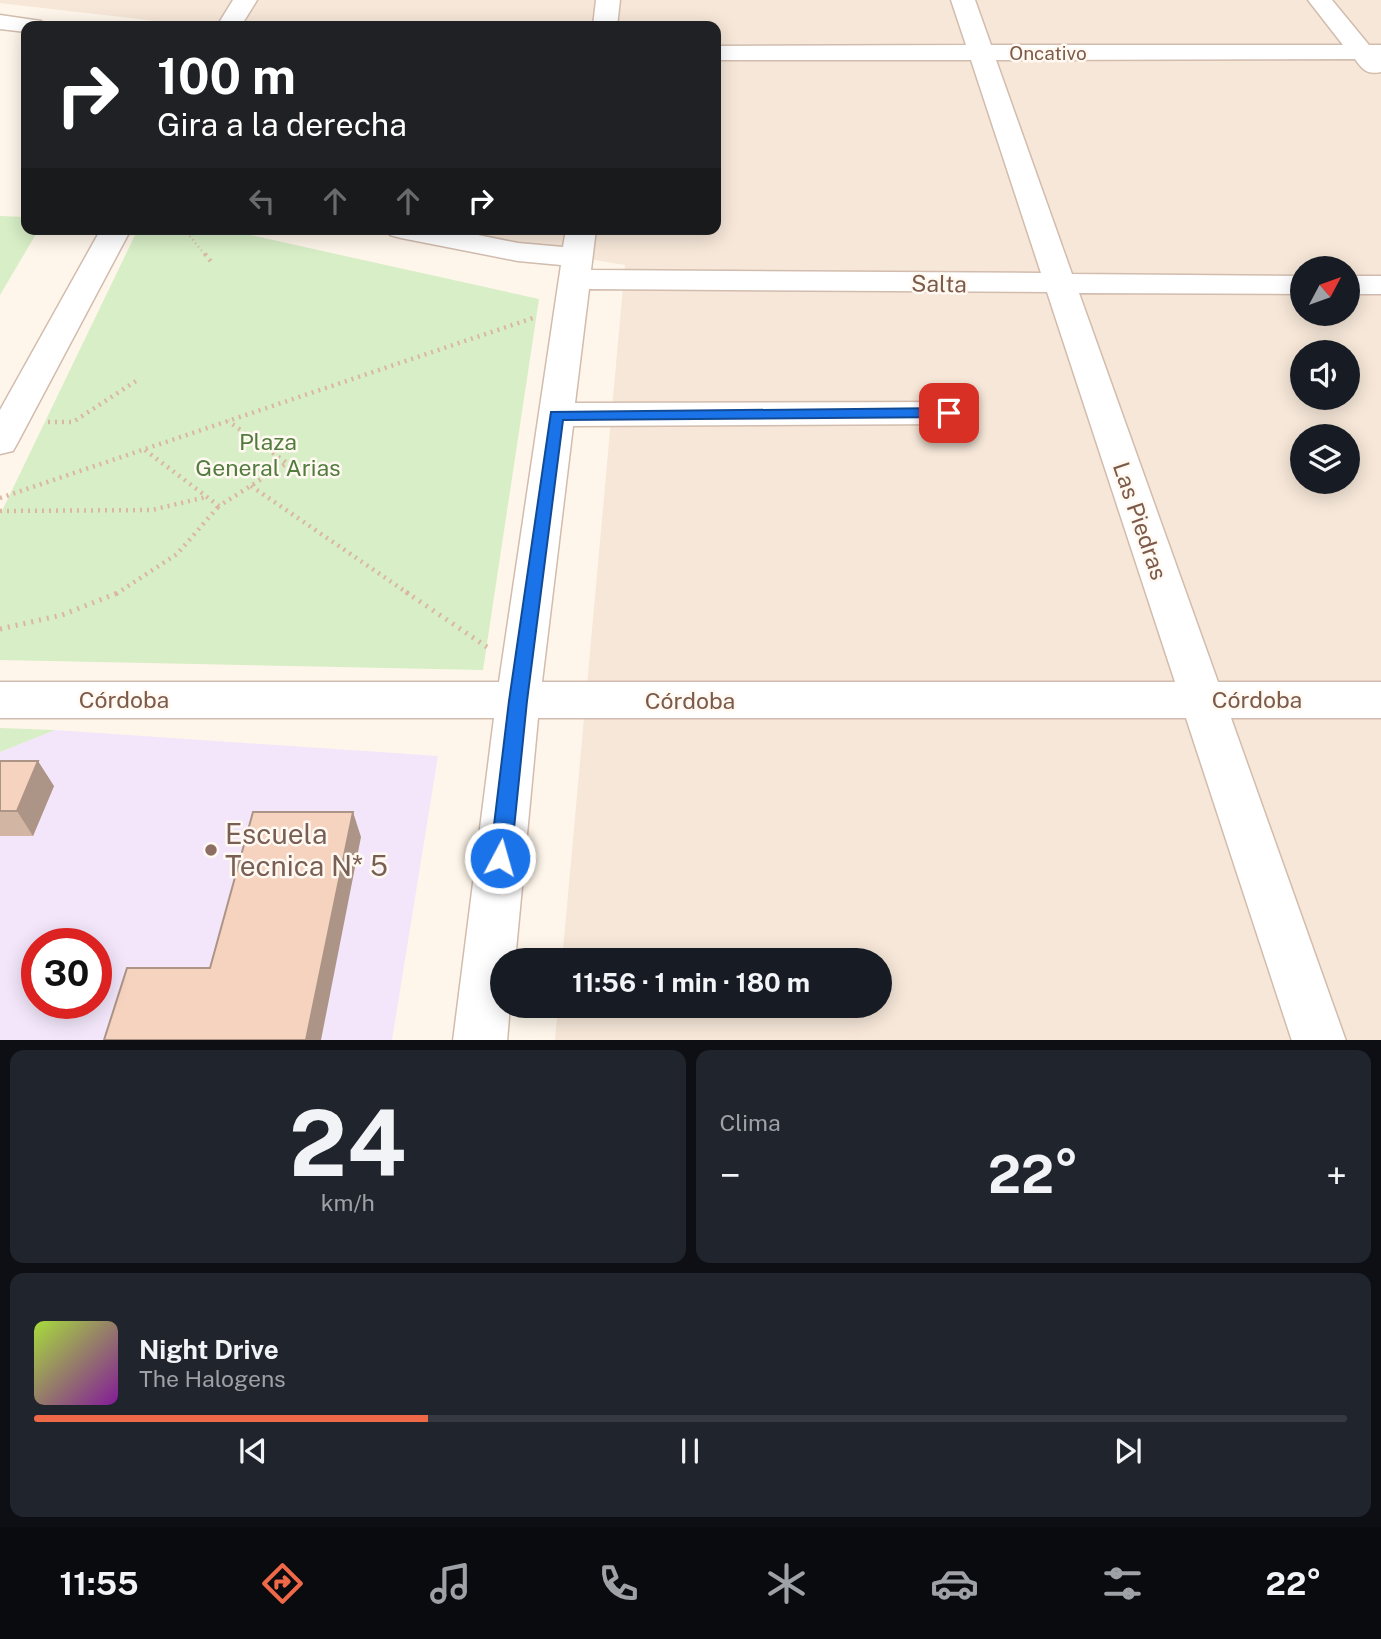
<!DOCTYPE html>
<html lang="es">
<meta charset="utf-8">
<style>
:root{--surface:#171b24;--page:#20242c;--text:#f1f3f6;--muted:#9ea1a6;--line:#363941;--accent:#ef6848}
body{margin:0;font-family:"Public Sans",sans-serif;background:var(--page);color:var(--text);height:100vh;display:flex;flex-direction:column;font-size:26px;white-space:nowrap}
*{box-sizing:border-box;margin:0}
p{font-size:23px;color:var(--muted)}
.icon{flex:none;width:38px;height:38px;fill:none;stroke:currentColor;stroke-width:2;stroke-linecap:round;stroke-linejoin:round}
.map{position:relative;height:1040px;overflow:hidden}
.sheet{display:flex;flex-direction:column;gap:10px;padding:10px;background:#0d0f14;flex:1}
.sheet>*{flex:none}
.guide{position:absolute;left:21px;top:21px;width:700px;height:214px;border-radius:14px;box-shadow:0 4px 18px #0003;background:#202124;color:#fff;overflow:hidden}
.needle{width:46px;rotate:49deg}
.controls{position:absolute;left:1290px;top:256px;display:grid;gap:14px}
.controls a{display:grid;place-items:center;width:70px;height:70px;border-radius:50%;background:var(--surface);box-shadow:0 4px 18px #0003;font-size:35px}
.speed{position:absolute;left:21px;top:928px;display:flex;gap:14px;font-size:35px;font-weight:700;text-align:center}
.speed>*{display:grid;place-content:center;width:91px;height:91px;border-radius:50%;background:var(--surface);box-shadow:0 4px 18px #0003;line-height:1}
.speed .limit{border:10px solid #d22;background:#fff;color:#111}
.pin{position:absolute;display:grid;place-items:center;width:60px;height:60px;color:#fff;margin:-30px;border-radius:14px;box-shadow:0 4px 10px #0006}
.me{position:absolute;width:77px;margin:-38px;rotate:6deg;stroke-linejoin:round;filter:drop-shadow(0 0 5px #0008)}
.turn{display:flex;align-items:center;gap:24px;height:147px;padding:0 21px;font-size:32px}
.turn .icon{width:91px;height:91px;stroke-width:2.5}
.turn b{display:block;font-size:49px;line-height:60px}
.lanes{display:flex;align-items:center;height:66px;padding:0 21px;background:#0003;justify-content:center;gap:35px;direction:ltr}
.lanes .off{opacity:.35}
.big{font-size:52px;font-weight:700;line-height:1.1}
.sheet .card{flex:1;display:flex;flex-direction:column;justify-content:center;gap:10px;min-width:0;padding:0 24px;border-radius:14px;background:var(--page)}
.sheet .dial{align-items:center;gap:0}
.dial b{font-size:91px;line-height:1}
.song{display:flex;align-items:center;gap:21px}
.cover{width:84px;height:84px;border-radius:10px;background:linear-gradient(135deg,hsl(80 70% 55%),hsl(290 70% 35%))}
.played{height:7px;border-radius:4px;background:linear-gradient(90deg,var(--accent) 30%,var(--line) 30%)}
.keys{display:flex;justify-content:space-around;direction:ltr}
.heat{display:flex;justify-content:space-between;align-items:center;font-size:38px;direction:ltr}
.sheet .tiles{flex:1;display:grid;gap:10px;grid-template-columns:1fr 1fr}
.card:last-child{grid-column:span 2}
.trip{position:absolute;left:490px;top:948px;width:402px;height:70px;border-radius:35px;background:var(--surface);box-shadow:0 4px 18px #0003;font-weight:700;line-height:70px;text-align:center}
.tab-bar{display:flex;height:112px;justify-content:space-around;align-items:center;background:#090b0e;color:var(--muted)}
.tab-bar .icon{width:49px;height:49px}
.tab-bar .active{color:var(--accent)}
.tab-bar b{font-size:32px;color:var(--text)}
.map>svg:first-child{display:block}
.residential{fill:#f6e7d8;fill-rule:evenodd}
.education{fill:#f3e6fb;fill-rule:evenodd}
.green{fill:#d7eec6}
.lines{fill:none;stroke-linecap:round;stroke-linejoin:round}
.minor-casing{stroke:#d2bcae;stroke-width:3}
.path-far2{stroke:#dbb6a1;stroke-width:2.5;stroke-dasharray:1 3.5;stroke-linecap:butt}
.path-far1{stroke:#dbb6a1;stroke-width:4.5;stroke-dasharray:2 5;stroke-linecap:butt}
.path{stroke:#dbb6a1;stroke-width:5;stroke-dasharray:2 6;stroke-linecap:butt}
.minor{fill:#fff;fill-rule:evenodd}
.wall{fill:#d3b5a4}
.shaded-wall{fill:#ac9486}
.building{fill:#f5d3bf;stroke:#ac9486;stroke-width:2}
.route{fill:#1a73e8;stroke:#114b97;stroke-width:2}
.education-dot{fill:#8d6e63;stroke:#fff9f2;stroke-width:2.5}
.labels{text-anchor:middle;stroke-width:5;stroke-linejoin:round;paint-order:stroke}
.far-street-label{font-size:19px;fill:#7c5a4a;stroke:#fff9f2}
.street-label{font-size:23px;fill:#7c5a4a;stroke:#fff9f2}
.park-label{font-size:23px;fill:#527c3e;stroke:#fff9f2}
.near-education-label{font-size:28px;fill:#785e54;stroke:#fff9f2;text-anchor:start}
</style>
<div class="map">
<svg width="1381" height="1041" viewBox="0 0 1381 1041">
<rect width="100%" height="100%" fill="#fef6ea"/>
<path class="residential" d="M0,0H1381V1040H555L558,1006H880V961H562L625,265L405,229H716V26H199L0,3ZM1302,268H1348V313H1302ZM1302,352H1348V397H1302ZM1302,436H1348V481H1302Z"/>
<path class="education" d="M55,730L438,756L392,1040L0,1041V752ZM37,943H96V1003H37Z"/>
<path class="green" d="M0,216L26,217V229H39L0,295Z
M138,229H223L539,299L483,670L0,660V515Z
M0,728L55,730L0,752Z"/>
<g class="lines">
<defs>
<path id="minor" d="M233,0H257L241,26H217Z
M596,0H620L617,26H593Z
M951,0H975L991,45H1343L1308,0H1332L1369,45H1381V72C1367,75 1363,70 1355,59L996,60L1072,274L1302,276V294L1079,293L1218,682H1381V718H1231L1346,1041H1292L1186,718H538L515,961H502V1006H510L507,1041H453L494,718H0V682H499L561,265L518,261L401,238L390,235L386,229H448L518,243L563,247L566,229H596L591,270L1041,273L971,60H716V46L966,45ZM589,289L1047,292L1175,682H542L573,426L949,424L961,421L967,413L961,405L949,402L575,403Z
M0,15L41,21L45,26H26V32L0,29Z
M101,229H131L18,442L13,451L0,454V410Z
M1348,276H1381V294H1348Z"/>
</defs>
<use href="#minor" class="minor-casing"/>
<path class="path-far2" d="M184,229L206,256"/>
<path class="path-far1" d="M205,254L213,264
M48,422H73L139,379
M145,450L219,506L287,463L228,421
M251,486L409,594
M0,498L536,317
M0,511L152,510L206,497
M116,594L177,554L219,506"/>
<path class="path" d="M406,592L487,647
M0,629L62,615L120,592"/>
<use href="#minor" class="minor"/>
</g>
<path class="wall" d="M0,761L54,786L33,836H0Z"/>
<path class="shaded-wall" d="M38,761L54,786L33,836L17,811Z
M353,812L361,837L321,1040H306Z"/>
<path class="building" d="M0,761H38L17,811H0Z
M253,812H353L306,1040H104L127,968H210Z"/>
<path class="route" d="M949,408L957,413L954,417L563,420L527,701L511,858L508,864L500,866L493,864L490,858L509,701L551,412Z"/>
<circle class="education-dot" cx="211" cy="850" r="7"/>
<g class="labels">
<g class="far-street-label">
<text x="1048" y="60">Oncativo</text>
</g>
<g class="street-label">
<text transform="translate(939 284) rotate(1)" y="8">Salta</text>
<text transform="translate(1140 521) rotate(71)" y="8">Las Piedras</text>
<text x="124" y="708">Córdoba</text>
<text x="1257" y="708">Córdoba</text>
<text x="690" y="709">Córdoba</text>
</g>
<g class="park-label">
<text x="268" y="450">Plaza<tspan x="268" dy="26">General Arias</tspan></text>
</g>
<g class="near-education-label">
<text x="225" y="844">Escuela<tspan x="225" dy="32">Tecnica N* 5</tspan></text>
</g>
</g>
</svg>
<div class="controls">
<a><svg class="needle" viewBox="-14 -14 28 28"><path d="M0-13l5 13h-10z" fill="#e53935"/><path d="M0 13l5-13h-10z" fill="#9ea1a6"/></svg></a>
<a><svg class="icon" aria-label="sound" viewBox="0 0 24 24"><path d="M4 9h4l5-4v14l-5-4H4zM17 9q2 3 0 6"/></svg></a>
<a><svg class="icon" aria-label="layers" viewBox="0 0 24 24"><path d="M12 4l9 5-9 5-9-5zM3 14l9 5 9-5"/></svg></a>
</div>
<div class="speed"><div class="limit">30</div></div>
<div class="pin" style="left:949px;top:413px;background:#d93025"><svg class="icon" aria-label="arrive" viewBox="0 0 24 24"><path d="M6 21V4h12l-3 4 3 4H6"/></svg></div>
<svg class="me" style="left:500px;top:858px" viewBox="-20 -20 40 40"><circle r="17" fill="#1a73e8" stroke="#fff" stroke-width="3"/><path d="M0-11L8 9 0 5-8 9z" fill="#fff"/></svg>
<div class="trip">11:56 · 1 min · 180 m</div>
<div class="guide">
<div class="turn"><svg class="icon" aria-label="right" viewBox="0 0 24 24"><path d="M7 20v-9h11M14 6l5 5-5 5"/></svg><div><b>100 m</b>Gira a la derecha</div></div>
<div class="lanes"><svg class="icon off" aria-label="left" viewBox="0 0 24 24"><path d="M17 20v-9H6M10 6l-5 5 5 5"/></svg><svg class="icon off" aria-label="ahead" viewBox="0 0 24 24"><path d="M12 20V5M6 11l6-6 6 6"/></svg><svg class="icon off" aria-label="ahead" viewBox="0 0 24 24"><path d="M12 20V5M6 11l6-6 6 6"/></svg><svg class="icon" aria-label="right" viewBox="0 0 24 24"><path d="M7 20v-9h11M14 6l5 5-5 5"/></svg></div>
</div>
</div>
<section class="sheet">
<div class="tiles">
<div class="card dial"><b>24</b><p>km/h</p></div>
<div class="card"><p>Clima</p>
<div class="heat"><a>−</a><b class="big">22°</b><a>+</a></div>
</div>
<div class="card">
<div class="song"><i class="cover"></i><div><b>Night Drive</b><p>The Halogens</p></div></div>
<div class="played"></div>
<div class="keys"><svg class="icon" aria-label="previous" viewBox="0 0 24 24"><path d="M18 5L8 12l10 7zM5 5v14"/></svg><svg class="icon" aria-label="pause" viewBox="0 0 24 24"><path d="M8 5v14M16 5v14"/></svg><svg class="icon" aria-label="next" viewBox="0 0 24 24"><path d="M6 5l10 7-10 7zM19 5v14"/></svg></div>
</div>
</div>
</section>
<nav class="tab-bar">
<b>11:55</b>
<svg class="icon active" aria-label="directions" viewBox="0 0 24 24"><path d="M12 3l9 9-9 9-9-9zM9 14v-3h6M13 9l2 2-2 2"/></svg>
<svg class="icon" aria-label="music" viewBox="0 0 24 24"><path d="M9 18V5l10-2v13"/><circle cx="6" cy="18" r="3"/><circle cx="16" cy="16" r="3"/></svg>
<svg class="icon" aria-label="phone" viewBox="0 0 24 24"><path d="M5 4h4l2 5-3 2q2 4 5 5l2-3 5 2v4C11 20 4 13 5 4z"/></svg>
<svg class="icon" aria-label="climate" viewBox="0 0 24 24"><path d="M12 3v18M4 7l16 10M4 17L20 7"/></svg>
<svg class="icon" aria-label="car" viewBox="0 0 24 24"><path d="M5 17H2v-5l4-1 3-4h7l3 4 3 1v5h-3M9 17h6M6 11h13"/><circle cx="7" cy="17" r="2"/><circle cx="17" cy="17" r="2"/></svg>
<svg class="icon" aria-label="filters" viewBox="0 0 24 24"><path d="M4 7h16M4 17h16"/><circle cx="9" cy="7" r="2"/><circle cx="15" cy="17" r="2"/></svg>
<b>22°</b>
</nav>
